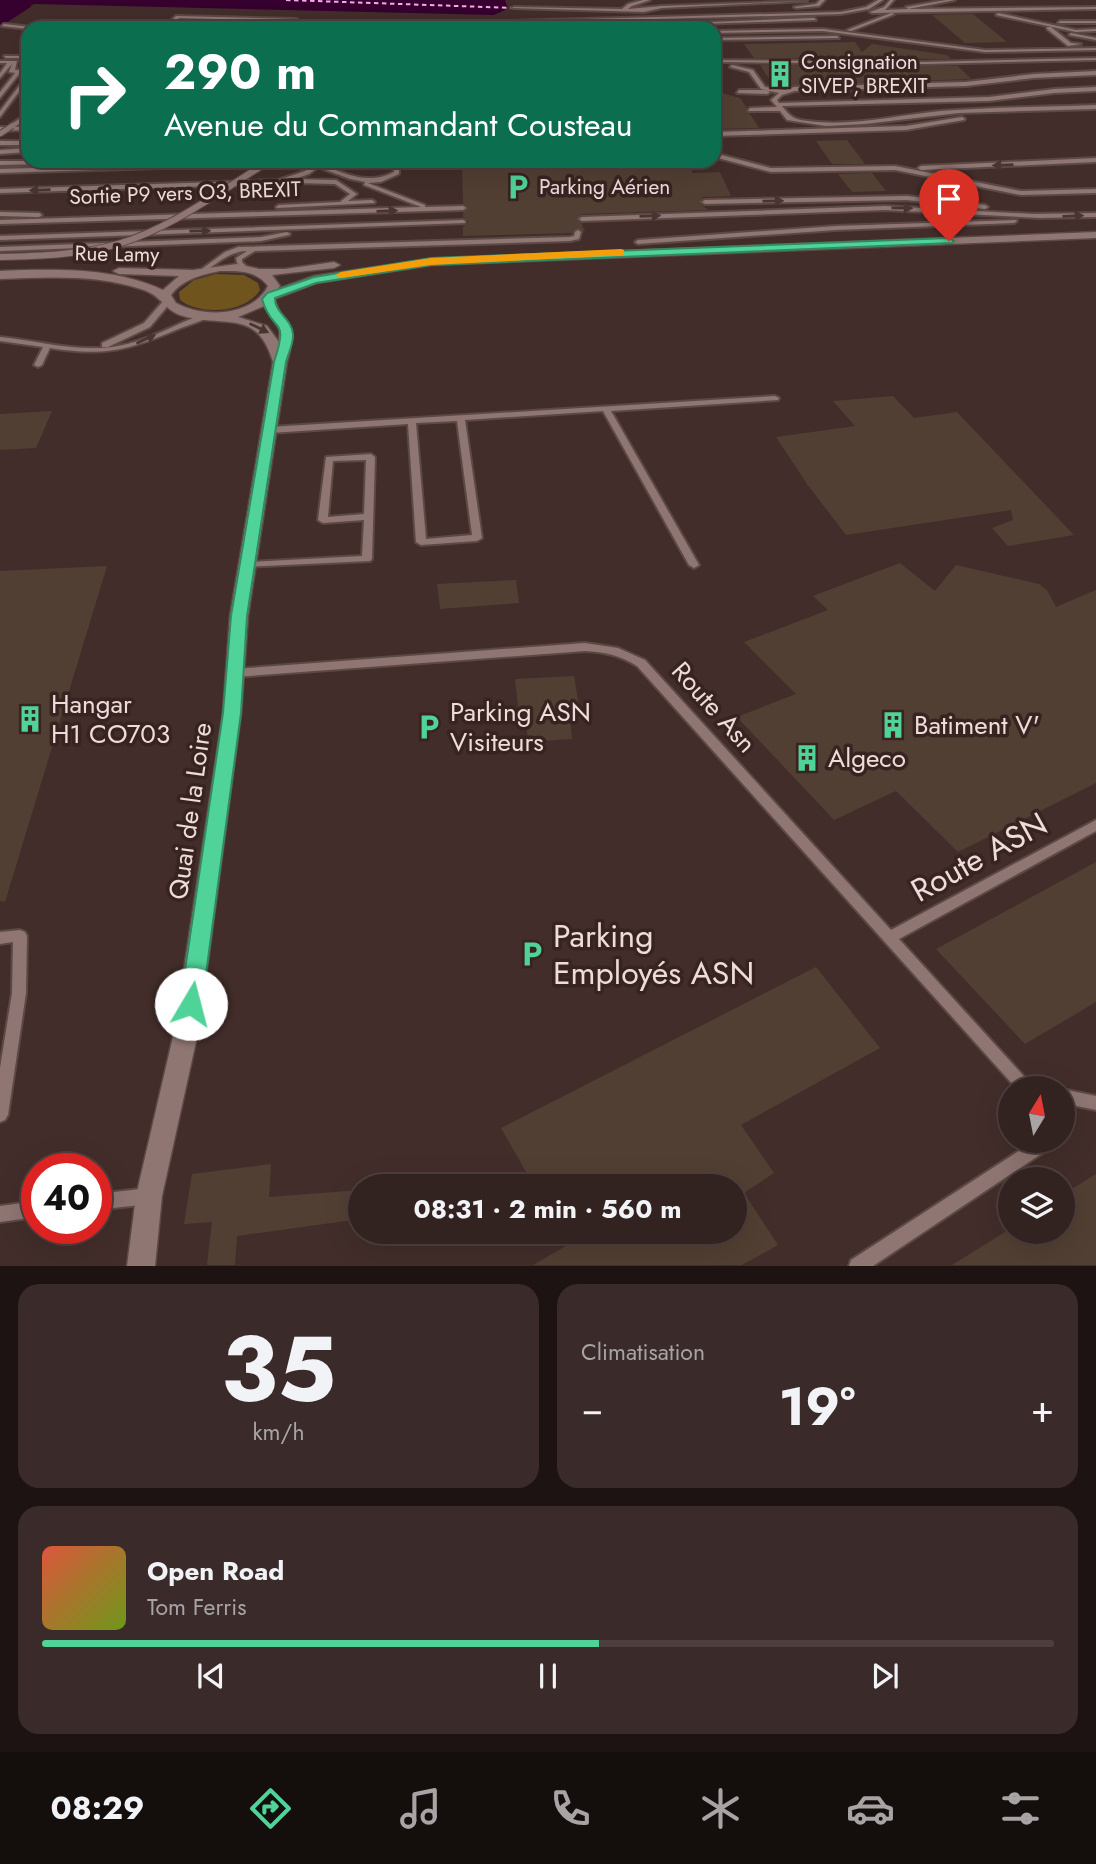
<!DOCTYPE html>
<html lang="fr">
<meta charset="utf-8">
<style>
:root{--surface:#322220;--page:#3a2a29;--text:#f1f3f6;--muted:#a8a4a5;--line:#4d3f3e;--accent:#50d398}
body{margin:0;font-family:Jost,sans-serif;background:var(--page);color:var(--text);height:100vh;display:flex;flex-direction:column;font-size:26px;white-space:nowrap}
*{box-sizing:border-box;margin:0}
p{font-size:23px;color:var(--muted)}
.icon{flex:none;width:38px;height:38px;fill:none;stroke:currentColor;stroke-width:2;stroke-linecap:round;stroke-linejoin:round}
.map{position:relative;height:1266px;overflow:hidden}
.details{display:flex;flex-direction:column;gap:18px;padding:18px;background:#1c1312;flex:1}
.details>*{flex:none}
.hud{position:absolute;left:21px;top:21px;width:700px;height:147px;border-radius:21px;box-shadow:0 7px 28px #0002,0 0 0 2px var(--line);background:#0b6e4f;color:#fff;overflow:hidden}
.needle{width:46px;rotate:10deg}
.buttons{position:absolute;left:998px;top:1076px;display:grid;gap:14px}
.buttons a{display:grid;place-items:center;width:77px;height:77px;border-radius:50%;background:var(--surface);box-shadow:0 7px 28px #0002,0 0 0 2px var(--line);font-size:35px}
.speed{position:absolute;left:21px;top:1153px;display:flex;gap:14px;font-size:35px;font-weight:700;text-align:center}
.speed>*{display:grid;place-content:center;width:91px;height:91px;border-radius:50%;background:var(--surface);box-shadow:0 7px 28px #0002,0 0 0 2px var(--line);line-height:1}
.speed .limit{border:10px solid #d22;background:#fff;color:#111}
.pin{position:absolute;display:grid;place-items:center;width:60px;height:60px;color:#fff;margin:-72px -30px;border-radius:50% 50% 50% 0;rotate:-45deg;box-shadow:0 0 7px #0007}
.pin .icon{rotate:45deg}
.me{position:absolute;width:77px;margin:-38px;rotate:8deg;stroke-linejoin:round;filter:drop-shadow(0 0 5px #0008)}
.turn{display:flex;align-items:center;gap:24px;height:147px;padding:0 28px;font-size:32px}
.turn .icon{width:91px;height:91px;stroke-width:2.5}
.turn b{display:block;font-size:49px;line-height:60px}
.big{font-size:52px;font-weight:700;line-height:1.1}
.details .tile{flex:1;display:flex;flex-direction:column;justify-content:center;gap:10px;min-width:0;padding:0 24px;border-radius:21px;background:var(--page)}
.details .dial{align-items:center;gap:0}
.dial b{font-size:91px;line-height:1}
.song{display:flex;align-items:center;gap:21px}
.cover{width:84px;height:84px;border-radius:10px;background:linear-gradient(135deg,hsl(10 70% 55%),hsl(80 70% 35%))}
.played{height:7px;border-radius:4px;background:linear-gradient(90deg,var(--accent) 55%,var(--line) 55%)}
.keys{display:flex;justify-content:space-around;direction:ltr}
.heat{display:flex;justify-content:space-between;align-items:center;font-size:38px;direction:ltr}
.details .tiles{flex:1;display:grid;gap:18px;grid-template-columns:1fr 1fr}
.tile:last-child{grid-column:span 2}
.trip{position:absolute;left:348px;top:1174px;width:399px;height:70px;border-radius:35px;background:var(--surface);box-shadow:0 7px 28px #0002,0 0 0 2px var(--line);font-weight:700;line-height:70px;text-align:center}
.tabs{display:flex;height:112px;justify-content:space-around;align-items:center;background:#140e0d;color:var(--muted)}
.tabs .icon{width:49px;height:49px}
.tabs .current{color:var(--accent)}
.tabs b{font-size:32px;color:var(--text)}
.map>svg:first-child{display:block}
.green{fill:#70541d}
.water{fill:#36002f}
.lines{fill:none;stroke-linecap:round;stroke-linejoin:round}
.ferry{stroke:#faa7e9;stroke-width:2;stroke-dasharray:4.5 3.5;stroke-linecap:butt}
.building{fill:#523f33}
.lane-casing{stroke:#5b4946;stroke-width:4}
.secondary-casing{stroke:#5b4946;stroke-width:3}
.lane{fill:#8f7672;fill-rule:evenodd}
.secondary{fill:#8f7672;fill-rule:evenodd}
.lane-bridge-far1-casing{stroke:#5b4946;stroke-width:7;stroke-linecap:butt}
.lane-bridge-casing{stroke:#5b4946;stroke-width:8;stroke-linecap:butt}
.lane-bridge-far1{stroke:#8f7672;stroke-width:5}
.lane-bridge{stroke:#8f7672;stroke-width:6}
.oneway{fill:#493430}
.route{fill:#50d398;stroke:#348963;stroke-width:2}
.slow{fill:#f59e0b}
.labels{text-anchor:middle;stroke-width:7;stroke-linejoin:round;paint-order:stroke}
.far-poi-label{font-size:21px;fill:#ecdddb;stroke:#382320;text-anchor:start}
.far-street-label{font-size:21px;fill:#ecdddb;stroke:#382320}
.poi-label{font-size:26px;fill:#ecdddb;stroke:#382320;text-anchor:start}
.street-label{font-size:26px;fill:#ecdddb;stroke:#382320}
.near-street-label{font-size:32px;fill:#ecdddb;stroke:#382320}
.near-poi-label{font-size:32px;fill:#ecdddb;stroke:#382320;text-anchor:start}
</style>
<div class="map">
<svg width="1096" height="1266" viewBox="0 0 1096 1266">
<rect width="100%" height="100%" fill="#422d2a"/>
<path class="green" d="M216,274L244,275L258,283L260,290C246,313 200,316 180,300L179,292L194,280Z"/>
<path class="water" d="M0,0H505L507,6L505,10L494,15L36,4L30,5L32,6L0,27Z"/>
<g class="lines">
<path class="ferry" d="M286,0L514,8"/>
</g>
<path class="building" d="M973,14L1007,42L965,43L932,15Z
M855,42L862,52L872,44L947,55L951,59L754,58L744,44Z
M760,65L958,66L971,79L774,86Z
M714,91L740,98L747,108L746,113L750,114L759,128L714,129Z
M847,140L865,164H832L816,141Z
M462,161H570V165L688,162L693,173L720,172L731,196L703,197L700,203L708,210L582,214L577,220L582,224L585,232L577,228L572,233L463,236V226L467,225L468,221L463,217V213L468,207L463,203Z
M872,173L886,191L852,192L838,174Z
M893,396L914,418L957,412L1074,535L1008,546L992,528L1013,520L1011,510L846,535L807,484L776,437L855,426L833,401Z
M52,411L36,448L0,450V414Z
M900,563L935,591L956,565L1039,584L1047,590L1056,607L1096,590V783L958,852L896,791L834,820L737,717L796,694L744,642L828,610L813,596Z
M107,566L5,902L0,901V571Z
M516,580L519,603L440,609L437,584Z
M574,676L581,718L570,719L572,739L528,742L526,723L520,724L515,679Z
M1096,862V1002L1025,1044L936,949Z
M816,967L880,1048L741,1125L774,1173L744,1193L778,1245L742,1265H533L590,1232H735V1186H534L501,1128Z
M271,1164L269,1197L360,1190V1219L237,1236L235,1265H207L212,1222L184,1224L192,1174Z
M1096,1174V1265H952L1005,1232H1062V1195Z"/>
<g class="lines">
<defs>
<path id="lane" d="M643,0H650L632,6L628,9L662,6L807,1L662,8L644,12L512,8L514,7L622,9L628,4Z
M820,0H825L819,6L796,8L794,7L816,4Z
M878,0H883L869,9L841,14L511,23L424,28L511,21L841,12L866,7Z
M890,0H894L885,10L908,9L906,7L946,0H955L908,9L1096,7V9L872,13L870,12L884,7Z
M891,13L895,14L851,31L847,30Z
M998,13L1076,30L1096,29V31L1076,32L996,15Z
M176,16L296,19L298,20L296,21L179,18L173,24L294,28L170,26L164,28Z
M814,18L816,20L586,28L588,27Z
M1060,21H1096V23H1058Z
M4,24L31,27L33,28L28,29L2,26Z
M1047,27H1051L1071,43L1081,44L1068,46L1047,29Z
M823,29L985,50L1096,48V50L985,52L823,31L714,33V31Z
M1071,33L1096,38V40L1069,35Z
M837,36L839,38L714,40V38Z
M4,56H28V58H6Z
M1096,58V60L924,64L714,62V60L924,62Z
M0,61H17L15,70L28,69V73H20L0,98V92L15,73L9,72L12,64L0,78V73L7,63H0Z
M732,65L753,70L765,87L785,90L794,87L966,82L1034,74L1096,71V75L1034,78L966,86L795,91L782,95L777,100L779,103L989,97L1054,89L1096,87V91L1054,93L989,101L782,106C790,117 795,120 808,121C853,127 897,115 941,111C993,107 1044,107 1096,105V109L959,113L864,124L826,126L787,120L780,111H748L750,108L777,107L771,100L779,93L761,89L749,72L730,67Z
M28,74V80L0,117V111Z
M739,90H767L770,92L767,94L737,93Z
M28,113V117L15,127L28,126V130L0,131V127H10V125Z
M962,117L965,119L964,120L906,130L714,136V132L906,126Z
M0,141H28V145H0Z
M28,148V152L0,154V150Z
M714,153L771,168L895,166L1021,191L1096,189V193L1021,195L895,170L771,172L714,157Z
M1096,158V162L921,170L918,168L921,166Z
M0,161H91L88,163L0,165Z
M265,161H325L328,167C350,176 371,184 394,172V169L381,161H388L399,167V174L381,182L368,183L425,205V207L463,206L466,208L463,210L0,224V220L421,207L364,185L365,182L350,179L323,169L321,165L309,174L295,179L336,180L357,194L348,201L372,200L375,202L374,203L277,208L276,207L279,205L340,202L350,194L335,184L294,183L292,180L278,184L0,193V189L278,180L305,171L317,163L0,173V169Z
M907,196L985,205L988,207L985,209L907,200L705,204L702,202L705,200Z
M885,206L1033,214L1096,213V217L1040,218L885,210L582,221L579,219L582,217Z
M0,212L39,213L42,215L39,217L0,216Z
M463,220L465,221V223L0,240V236Z
M1016,220L1017,221L1014,223L836,230L638,244L635,242L638,240L836,226Z
M578,230L581,232L579,239L570,241L255,251L242,259V262L249,269L246,271L237,263L236,258L247,251C230,251 218,263 204,272L199,271L225,252L238,247L570,237L574,236L575,232Z
M287,232L290,234L289,235L261,241L0,251V247L261,237Z
M164,300L171,302L150,327L108,347H102V343L144,323Z
M204,314L211,316C202,321 191,324 181,328C129,350 106,357 50,348L42,365L38,367L34,365L43,347L0,341V337C41,341 82,354 123,345C152,339 177,323 204,314Z
M775,396L779,398L778,400L611,411L699,565L694,568L689,565L603,411L465,420L482,538L477,541L421,545L416,542L408,424L270,433L266,430L270,427ZM457,421L472,535L426,539L416,423Z
M371,454L375,457L372,559L370,561L245,567L243,565L248,562L362,556L364,520L323,523L318,520L326,457ZM366,460L364,514L328,517L333,461Z
M585,643L618,648L645,660L891,930L1096,820V831L899,939L1030,1083L1032,1088H1016L637,666C620,655 604,652 585,651L235,677L230,673L235,669Z
M20,930L25,932L27,936L26,993L8,1115L5,1120L0,1122V1068L12,993L13,942L0,944V932Z
M1062,1089L1096,1096V1110L1062,1103Z
M1062,1122L1067,1124L1070,1132L1067,1137L1062,1139Z
M1034,1141H1056L1053,1146L873,1266H849L851,1260Z
M149,1188L155,1190L157,1196L155,1202L149,1204L96,1210V1194Z
M37,1201V1217L0,1222V1206Z"/>
<path id="secondary" d="M1096,232V238L431,265L316,283L274,299C286,331 298,323 287,362L248,616L241,713L199,1028L162,1196L155,1266H127L136,1196L175,1028L223,713L230,616L273,362C257,308 225,328 183,316C165,311 163,297 144,290C99,274 47,277 0,279V271C54,269 113,267 163,290L179,276L119,274L113,271L119,268L193,270L237,264L259,269H285L334,262L340,265L334,268L272,275L280,286L278,289L314,276L431,259ZM220,271C238,271 256,270 268,286C252,317 203,318 176,303L171,295C183,279 201,275 220,271ZM264,306L280,330L279,342L267,326L238,317Z"/>
</defs>
<use href="#lane" class="lane-casing"/>
<use href="#secondary" class="secondary-casing"/>
<use href="#lane" class="lane"/>
<use href="#secondary" class="secondary"/>
<defs>
<path id="lane-bridge-far1" d="M0,134L12,126"/>
<path id="lane-bridge" d="M0,257C39,256 80,255 118,244C174,227 221,190 270,161"/>
</defs>
<use href="#lane-bridge-far1" class="lane-bridge-far1-casing"/>
<use href="#lane-bridge" class="lane-bridge-casing"/>
<use href="#lane-bridge-far1" class="lane-bridge-far1"/>
<use href="#lane-bridge" class="lane-bridge"/>
</g>
<defs><path id="oneway-solid" d="M-6-.8H1V-3.2L6.5 0L1 3.2V.8H-6Z" transform="scale(1.75)"/></defs>
<g class="oneway">
<use href="#oneway-solid" transform="translate(1003 165) rotate(178)"/>
<use href="#oneway-solid" transform="translate(40 190) rotate(178)"/>
<use href="#oneway-solid" transform="translate(773 201) rotate(-1)"/>
<use href="#oneway-solid" transform="translate(902 208) rotate(1)"/>
<use href="#oneway-solid" transform="translate(387 211) rotate(-2)"/>
<use href="#oneway-solid" transform="translate(650 216) rotate(-2)"/>
<use href="#oneway-solid" transform="translate(1073 216) rotate(-2)"/>
<use href="#oneway-solid" transform="translate(200 231) rotate(-1)"/>
<use href="#oneway-solid" transform="translate(259 328) rotate(26)"/>
<use href="#oneway-solid" transform="translate(146 339) rotate(-25)"/>
</g>
<path class="route" d="M949,238L954,241L952,243L431,265L316,283L275,298C274,312 292,319 293,334C294,343 288,354 286,362L247,616L241,713L202,1004L199,1010L191,1013L184,1010L180,1004L223,713L231,616L274,362C290,314 272,335 262,299L267,293L314,277L431,258Z"/>
<path class="slow" d="M621,249L624,250V255L431,265L341,278L335,275L341,272L431,258Z"/>
<defs>
<symbol id="building-bare" viewBox="-9 -9 18 18"><path d="M-4-6H4V6H1V3H-1V6H-4ZM-2.5-4.3h1.7v1.8h-1.7ZM.8-4.3h1.7v1.8H.8ZM-2.5-1h1.7V.8h-1.7ZM.8-1h1.7V.8H.8Z" fill="#50d398" stroke="#382320" stroke-width="2.5" paint-order="stroke"/></symbol>
<symbol id="parking-bare" viewBox="-9 -9 18 18"><path d="M-3.5-5.5H1a3.5 3.5 0 0 1 0 7H-1V5.5H-3.5ZM-1-3.4V-.6H.8a1.4 1.4 0 0 0 0-2.8Z" fill="#50d398" stroke="#382320" stroke-width="2.5" paint-order="stroke"/></symbol>
</defs>
<g fill-rule="evenodd">
<use href="#building-bare" x="761" y="55" width="38" height="38"/>
<use href="#parking-bare" x="499" y="168" width="38" height="38"/>
<use href="#building-bare" x="11" y="700" width="38" height="38"/>
<use href="#building-bare" x="874" y="706" width="38" height="38"/>
<use href="#parking-bare" x="410" y="708" width="38" height="38"/>
<use href="#building-bare" x="788" y="739" width="38" height="38"/>
<use href="#parking-bare" x="513" y="935" width="38" height="38"/>
</g>
<g class="labels">
<g class="far-poi-label">
<text x="801" y="69">Consignation<tspan x="801" dy="24">SIVEP, BREXIT</tspan></text>
<text x="539" y="194">Parking Aérien</text>
</g>
<g class="far-street-label">
<text transform="translate(185 193) rotate(-2)" y="7">Sortie P9 vers O3, BREXIT</text>
<text transform="translate(117 254) rotate(1)" y="7">Rue Lamy</text>
</g>
<g class="poi-label">
<text x="51" y="713">Hangar<tspan x="51" dy="30">H1 CO703</tspan></text>
<text x="450" y="721">Parking ASN<tspan x="450" dy="30">Visiteurs</tspan></text>
<text x="914" y="734">Batiment V'</text>
<text x="828" y="767">Algeco</text>
</g>
<g class="street-label">
<text transform="translate(714 707) rotate(48)" y="9">Route Asn</text>
<text transform="translate(190 811) rotate(-82)" y="9">Quai de la Loire</text>
</g>
<g class="near-street-label">
<text transform="translate(979 857) rotate(-29)" y="11">Route ASN</text>
</g>
<g class="near-poi-label">
<text x="553" y="947">Parking<tspan x="553" dy="37">Employés ASN</tspan></text>
</g>
</g>
</svg>
<div class="buttons">
<a><svg class="needle" viewBox="-14 -14 28 28"><path d="M0-13l5 13h-10z" fill="#e53935"/><path d="M0 13l5-13h-10z" fill="#a8a4a5"/></svg></a>
<a><svg class="icon" aria-label="layers" viewBox="0 0 24 24"><path d="M12 4l9 5-9 5-9-5zM3 14l9 5 9-5"/></svg></a>
</div>
<div class="speed"><div class="limit">40</div></div>
<div class="pin" style="left:949px;top:241px;background:#d93025"><svg class="icon" aria-label="arrive" viewBox="0 0 24 24"><path d="M6 21V4h12l-3 4 3 4H6"/></svg></div>
<svg class="me" style="left:191px;top:1004px" viewBox="-20 -20 40 40"><circle r="19" fill="#fff"/><path d="M0-13L10 11 0 6-10 11z" fill="#50d398"/></svg>
<div class="trip">08:31 · 2 min · 560 m</div>
<div class="hud">
<div class="turn"><svg class="icon" aria-label="right" viewBox="0 0 24 24"><path d="M7 20v-9h11M14 6l5 5-5 5"/></svg><div><b>290 m</b>Avenue du Commandant Cousteau</div></div>
</div>
</div>
<section class="details">
<div class="tiles">
<div class="tile dial"><b>35</b><p>km/h</p></div>
<div class="tile"><p>Climatisation</p>
<div class="heat"><a>−</a><b class="big">19°</b><a>+</a></div>
</div>
<div class="tile">
<div class="song"><i class="cover"></i><div><b>Open Road</b><p>Tom Ferris</p></div></div>
<div class="played"></div>
<div class="keys"><svg class="icon" aria-label="previous" viewBox="0 0 24 24"><path d="M18 5L8 12l10 7zM5 5v14"/></svg><svg class="icon" aria-label="pause" viewBox="0 0 24 24"><path d="M8 5v14M16 5v14"/></svg><svg class="icon" aria-label="next" viewBox="0 0 24 24"><path d="M6 5l10 7-10 7zM19 5v14"/></svg></div>
</div>
</div>
</section>
<nav class="tabs">
<b>08:29</b>
<svg class="icon current" aria-label="directions" viewBox="0 0 24 24"><path d="M12 3l9 9-9 9-9-9zM9 14v-3h6M13 9l2 2-2 2"/></svg>
<svg class="icon" aria-label="music" viewBox="0 0 24 24"><path d="M9 18V5l10-2v13"/><circle cx="6" cy="18" r="3"/><circle cx="16" cy="16" r="3"/></svg>
<svg class="icon" aria-label="phone" viewBox="0 0 24 24"><path d="M5 4h4l2 5-3 2q2 4 5 5l2-3 5 2v4C11 20 4 13 5 4z"/></svg>
<svg class="icon" aria-label="climate" viewBox="0 0 24 24"><path d="M12 3v18M4 7l16 10M4 17L20 7"/></svg>
<svg class="icon" aria-label="car" viewBox="0 0 24 24"><path d="M5 17H2v-5l4-1 3-4h7l3 4 3 1v5h-3M9 17h6M6 11h13"/><circle cx="7" cy="17" r="2"/><circle cx="17" cy="17" r="2"/></svg>
<svg class="icon" aria-label="filters" viewBox="0 0 24 24"><path d="M4 7h16M4 17h16"/><circle cx="9" cy="7" r="2"/><circle cx="15" cy="17" r="2"/></svg>
</nav>
